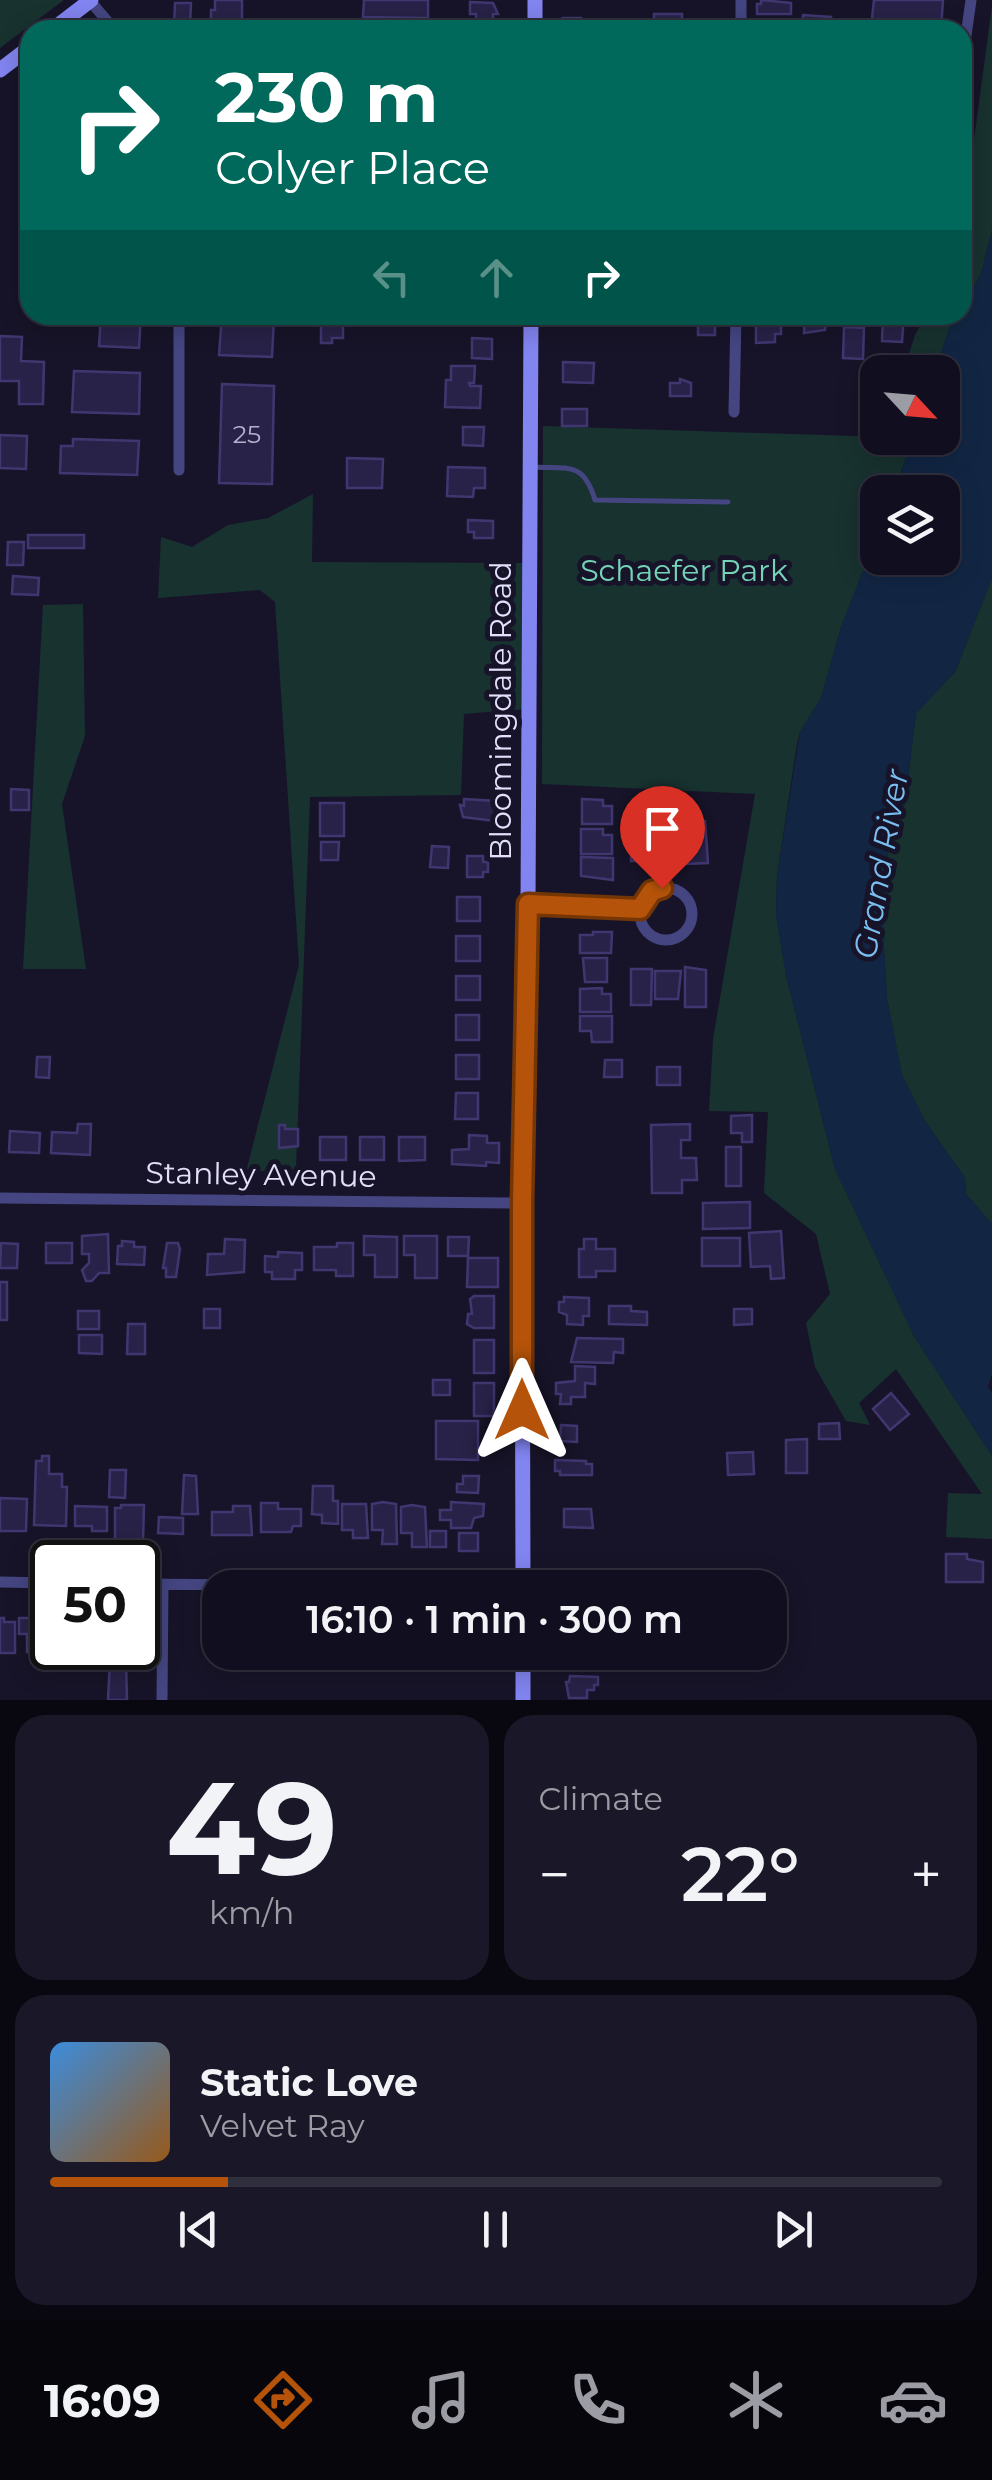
<!DOCTYPE html>
<meta charset="utf-8">
<style>
:root{--surface:#110f1f;--page:#1a1828;--text:#f1f3f6;--muted:#9c9ca4;--line:#302f3d;--accent:#b45309}
body{margin:0;font-family:Montserrat,sans-serif;background:var(--page);color:var(--text);height:100vh;display:flex;flex-direction:column;font-size:38px;white-space:nowrap}
*{box-sizing:border-box;margin:0}
p{font-size:32px;color:var(--muted)}
.icon{flex:none;width:55px;height:55px;fill:none;stroke:currentColor;stroke-width:2;stroke-linecap:round;stroke-linejoin:round}
.map{position:relative;height:1700px;overflow:hidden}
.side{display:flex;flex-direction:column;gap:15px;padding:15px;background:#090811;flex:1}
.side>*{flex:none}
.guide{position:absolute;left:20px;top:20px;width:952px;height:305px;border-radius:30px;box-shadow:0 5px 25px #0003,0 0 0 2px var(--line);background:#00695c;color:#fff;overflow:hidden}
.needle{width:65px;rotate:116deg}
.controls{position:absolute;left:860px;top:355px;display:grid;gap:20px}
.controls a{display:grid;place-items:center;width:100px;height:100px;border-radius:20px;background:var(--surface);box-shadow:0 5px 25px #0003,0 0 0 2px var(--line);font-size:50px}
.speed{position:absolute;left:30px;top:1540px;display:flex;gap:20px;font-size:50px;font-weight:700;text-align:center}
.speed>*{display:grid;place-content:center;width:130px;height:130px;border-radius:50%;background:var(--surface);box-shadow:0 5px 25px #0003,0 0 0 2px var(--line);line-height:1}
.speed .limit{border:5px solid #111;border-radius:15px;background:#fff;color:#111}
.pin{position:absolute;display:grid;place-items:center;width:85px;height:85px;color:#fff;margin:-102px -42px;border-radius:50% 50% 50% 0;rotate:-45deg;box-shadow:0 0 10px #0007}
.pin .icon{rotate:45deg}
.me{position:absolute;width:110px;margin:-55px;rotate:0deg;stroke-linejoin:round;filter:drop-shadow(0 0 8px #0008)}
.turn{display:flex;align-items:center;gap:35px;height:210px;padding:0 30px;font-size:45px}
.turn .icon{width:130px;height:130px;stroke-width:2.5}
.turn b{display:block;font-size:70px;line-height:85px}
.lanes{display:flex;align-items:center;height:95px;padding:0 30px;background:#0003;justify-content:center;gap:50px;direction:ltr}
.lanes .off{opacity:.35}
.big{font-size:75px;font-weight:600;line-height:1.1}
.side .card{flex:1;display:flex;flex-direction:column;justify-content:center;gap:15px;min-width:0;padding:0 35px;border-radius:30px;background:var(--page)}
.side .dial{align-items:center;gap:0}
.dial b{font-size:130px;line-height:1}
.song{display:flex;align-items:center;gap:30px}
.cover{width:120px;height:120px;border-radius:15px;background:linear-gradient(135deg,hsl(210 70% 55%),hsl(30 70% 35%))}
.played{height:10px;border-radius:5px;background:linear-gradient(90deg,var(--accent) 20%,var(--line) 20%)}
.keys{display:flex;justify-content:space-around;direction:ltr}
.heat{display:flex;justify-content:space-between;align-items:center;font-size:55px;direction:ltr}
.side .tiles{flex:1;display:grid;gap:15px;grid-template-columns:1fr 1fr}
.card:last-child{grid-column:span 2}
.trip{position:absolute;left:202px;top:1570px;width:585px;height:100px;border-radius:30px;background:var(--surface);box-shadow:0 5px 25px #0003,0 0 0 2px var(--line);font-weight:600;line-height:100px;text-align:center}
.tabs{display:flex;height:160px;justify-content:space-around;align-items:center;background:#07060c;color:var(--muted)}
.tabs .icon{width:70px;height:70px}
.tabs .current{color:var(--accent)}
.tabs b{font-size:45px;color:var(--text)}
.map>svg:first-child{display:block}
.green{fill:#183230}
.water{fill:#122644}
.building{fill:#282248;stroke:#403771;stroke-width:2.5}
.lines{fill:none;stroke-linecap:round;stroke-linejoin:round}
.lane{stroke:#454582;stroke-width:5}
.street{stroke:#454582;stroke-width:11}
.secondary{stroke:#8284f0;stroke-width:15}
.route-casing{stroke:#753606;stroke-width:25}
.route{stroke:#b45309;stroke-width:18}
.labels{text-anchor:middle;stroke-width:10;stroke-linejoin:round;paint-order:stroke}
.number-label{font-size:25px;fill:#b4b0ce}
.park-label{font-size:30px;fill:#73d4b7;stroke:#171429}
.street-label{font-size:30px;fill:#e2e0fb;stroke:#171429}
.water-label{font-size:32px;font-style:italic;fill:#7abeef;stroke:#171429}
</style>
<div class="map">
<svg width="992" height="1700" viewBox="0 0 992 1700">
<rect width="100%" height="100%" fill="#171429"/>
<path class="green" d="M0,0H64L0,48Z
M992,6V230L981,274L962,307L963,221Z
M926,315H958L949,329L935,372H903L915,335Z
M543,426L913,438L894,492H878L877,536L841,627L821,698L800,732L797,744L777,875L776,914L786,975L835,1169L914,1336L992,1456V1539L946,1537L948,1493L982,1494L896,1369L859,1403L870,1425L846,1421L815,1367L806,1323L830,1294L816,1234L764,1193L768,1112L709,1111L713,1039L755,794L542,784Z
M313,494L312,562L527,563L526,709L464,714L461,795L310,797L296,1169L246,1172L299,965L275,602L260,590L158,598L161,537L192,547L228,525L268,518Z
M992,578V1224L966,1194L965,1178L925,1121L902,1075L887,999L882,913L890,831L905,804L916,713L955,672Z
M83,604L85,736L62,804L86,969H23L43,605Z"/>
<path class="water" d="M992,230V578L955,672L916,714L905,804L890,831L882,913L887,999L902,1075L925,1121L965,1178L966,1194L992,1224V1374L988,1387L992,1393V1456L914,1336L835,1169L786,975L776,914L777,875L800,732L821,698L841,627L877,536L878,558H942V492H894L913,438H942V372H935L949,329L958,315H962L963,307L981,274Z"/>
<path class="building" d="M215,0H242V30H211V10H215Z
M364,0H428V18L363,17Z
M761,0L791,3V14H757V4H761Z
M874,0H943L941,30L871,27Z
M470,2L493,3L498,14H493V20H476V14H470Z
M175,3H191L190,26H174Z
M654,14H682V23L712,22L713,30H678V23H654Z
M803,15L831,17L828,30H802Z
M563,18H581V25H587L586,30H559V20Z
M101,315H141L139,348L99,346Z
M222,315L274,318L272,357L219,355Z
M756,315H781V334H775V342L756,343Z
M805,315H826L825,330L804,333Z
M883,315H904L902,342L882,341Z
M698,316H715V335H698Z
M321,323L343,324V338H332V343H321Z
M844,327L864,328L863,359L843,358Z
M0,336L22,337L21,361L44,362L43,404H19V381H0Z
M472,338L492,339V359L472,358Z
M563,362L594,363L593,383L563,382Z
M451,366H475L474,383H469L470,386H481L480,408L445,407L446,380H451Z
M74,371L140,373L139,414L72,412Z
M680,379L691,383V396H670V383H680Z
M222,384L274,386L272,484L219,483Z
M562,409H587V426H562Z
M463,427H484L483,446L463,445Z
M0,435L27,436L26,469L0,468Z
M73,439L139,441L137,475L60,473L61,446H73Z
M347,458L383,459L382,488H347Z
M448,467L485,468V488H474L473,497L447,496Z
M468,520L493,521V538H474V532H468Z
M28,535H84V548H28Z
M8,542H24L23,565H7Z
M13,576L39,578L38,595L12,594Z
M11,789L29,790V810H11Z
M464,799L496,801L499,805L498,818L495,821L463,817L460,805L464,806Z
M582,799L603,800V806H612V824H582Z
M320,803H344V836H320Z
M656,821L683,822V857H667V849H656Z
M686,821H705L708,863L686,864Z
M581,829H603V835H612V854H581Z
M631,831H653V861H631Z
M321,842H339L338,860H321Z
M432,846L449,847L448,868L430,867Z
M467,856H483V862H488V872H483V877H467Z
M581,857L613,858V880L581,876Z
M457,897H480V921H457Z
M593,932H612L611,953H580V935H593Z
M456,936H480V961H456Z
M583,958H607V982H585Z
M685,967L706,970V1007H685Z
M631,969H652L651,1005H631Z
M655,971H681L678,999H655Z
M456,976H480V1000H456Z
M602,988V994H611V1012H580V989Z
M456,1015H479V1040H456Z
M580,1016H612V1042H592L591,1031H580Z
M456,1055H479V1079H456Z
M37,1057H50L49,1078L36,1077Z
M605,1060H622V1077H604Z
M657,1067H680V1085H657Z
M456,1093H478V1119H455Z
M752,1115V1142H742V1133H731V1116Z
M78,1124H91L90,1155L51,1153L52,1132L77,1133Z
M690,1124V1140H681V1158H696L697,1180H682V1193H652L651,1125Z
M279,1125H285V1129H298V1146L279,1148Z
M10,1131L40,1133L39,1153L9,1152Z
M469,1135L487,1136V1143H499V1163L486,1162V1166L452,1164V1150L469,1149Z
M320,1137H346V1160H320Z
M360,1137H384V1160H360Z
M399,1137H425V1160L399,1161Z
M726,1147H741V1186H726Z
M750,1202V1228L703,1229V1203Z
M781,1231L784,1278L771,1279L770,1266L751,1267L749,1233Z
M108,1234L109,1273H99L92,1281H86L82,1270L89,1263V1254H82V1236Z
M364,1236L397,1237V1277H375V1255H364Z
M404,1236H437V1278H415V1255H404Z
M448,1237H469L468,1256H448Z
M702,1238H740V1266H702Z
M225,1239L245,1240L244,1272L207,1275L208,1254H224Z
M584,1239H596V1249H615V1271H596V1277H579V1249H584Z
M122,1241L134,1242V1247H145L144,1265L117,1264L118,1246H122Z
M1,1243L18,1244L17,1268H0Z
M46,1243H72V1263H46Z
M167,1243H178L180,1249L176,1277H166V1268H163Z
M337,1243H353V1276H336V1270H314V1247H337Z
M278,1252L302,1253V1270H295V1279H272V1272H265V1256L278,1257Z
M468,1258H498V1287H467Z
M0,1282H7V1320H0Z
M474,1296H494V1328H474L467,1324L468,1314H472L470,1299Z
M564,1297L589,1298V1316H583V1325L567,1324V1315L559,1312V1302H564Z
M609,1306H631V1311L647,1312V1325L609,1324Z
M204,1309H220V1328H204Z
M734,1309H752V1324L734,1325Z
M78,1311H99V1329H78Z
M128,1324H145V1354H127Z
M79,1335H102V1354L79,1353Z
M577,1338L623,1339V1353L614,1352L613,1363L571,1362Z
M474,1340H494V1373H474Z
M575,1366L595,1367V1384L585,1383V1397H571V1404H560L561,1394H556V1383L575,1381Z
M433,1380H450V1395H433Z
M474,1383H494V1416H474Z
M891,1393L909,1414L890,1430L873,1409Z
M436,1421H478V1460L436,1459Z
M839,1423L840,1439H819V1424Z
M561,1425L577,1426V1442L560,1441Z
M807,1439V1473H786V1440Z
M753,1452L754,1474L728,1475L727,1453Z
M42,1456H49V1474H62V1487H67L66,1526L34,1525L36,1461H42Z
M555,1460L586,1461V1464H592V1475H560V1471H555Z
M110,1470H126L125,1498L109,1497Z
M184,1475L196,1476L198,1514H182Z
M463,1476H479L478,1493L457,1492V1484H463Z
M313,1486H333V1501H338V1524L322,1523V1515L312,1514Z
M0,1498L27,1499L26,1531H0Z
M383,1502L396,1504L397,1544H382L383,1530H372V1504Z
M451,1502L484,1504L483,1516L474,1518L471,1528H451V1520H440V1510H451Z
M261,1503H278V1509H301V1526H293L291,1532H261Z
M342,1504H366L368,1538H353V1530H342Z
M121,1505H144L143,1542L124,1545V1542H115V1508H121Z
M412,1505L425,1507L427,1547H412V1533H401V1507Z
M75,1506L107,1507V1531H92V1526H75Z
M233,1506H250L252,1535H212V1512H233Z
M564,1509H591L593,1528L564,1527Z
M159,1517L183,1518V1534L158,1533Z
M430,1531H446V1547H430Z
M459,1533H478V1551H459Z
M946,1554H967V1559L983,1562V1582H946Z
M0,1618H4V1622H15V1653H0Z
M19,1618H46V1653L27,1652V1634H19Z
M56,1648H78V1670H56Z
M110,1660H126L127,1700H108Z
M570,1676L598,1677V1685H594V1690H587V1698H569L566,1682H569Z"/>
<g class="lines">
<path class="lane" d="M532,467C569,469 583,461 595,500L728,502"/>
<path class="street" d="M90,1L115,30
M741,30V0
M962,64L971,0
M179,315V470
M734,412L736,315
M640 914a26 26 0 1 1 52 0a26 26 0 1 1-52 0Z
M528,904L640,909
M0,1198L522,1203
M0,1582L52,1583
M138,1584L523,1587
M162,1700L163,1584"/>
<path class="secondary" d="M52,30L91,0
M535,30V0
M0,70L30,47
M523,1588L522,1203L528,904L531,315
M523,1700V1652"/>
</g>
<g class="lines">
<defs>
<path id="route" d="M522,1410V1203L528,904L640,909L652,891L662,888"/>
</defs>
<use href="#route" class="route-casing"/>
<use href="#route" class="route"/>
</g>
<g class="labels">
<g class="number-label">
<text x="247" y="443">25</text>
</g>
<g class="park-label">
<text x="684" y="581">Schaefer Park</text>
</g>
<g class="street-label">
<text transform="translate(501 711) rotate(-90)" y="10">Bloomingdale Road</text>
<text transform="translate(261 1175) rotate(1)" y="10">Stanley Avenue</text>
</g>
<g class="water-label">
<text transform="translate(881 864) rotate(-80)" y="11">Grand River</text>
</g>
</g>
</svg>
<div class="controls">
<a><svg class="needle" viewBox="-14 -14 28 28"><path d="M0-13l5 13h-10z" fill="#e53935"/><path d="M0 13l5-13h-10z" fill="#9c9ca4"/></svg></a>
<a><svg class="icon" aria-label="layers" viewBox="0 0 24 24"><path d="M12 4l9 5-9 5-9-5zM3 14l9 5 9-5"/></svg></a>
</div>
<div class="speed"><div class="limit">50</div></div>
<div class="pin" style="left:662px;top:888px;background:#d93025"><svg class="icon" aria-label="arrive" viewBox="0 0 24 24"><path d="M6 21V4h12l-3 4 3 4H6"/></svg></div>
<svg class="me" style="left:522px;top:1410px" viewBox="-20 -20 40 40"><path d="M0-17L14 15 0 8-14 15z" fill="#b45309" stroke="#fff" stroke-width="4"/></svg>
<div class="trip">16:10 · 1 min · 300 m</div>
<div class="guide">
<div class="turn"><svg class="icon" aria-label="right" viewBox="0 0 24 24"><path d="M7 20v-9h11M14 6l5 5-5 5"/></svg><div><b>230 m</b>Colyer Place</div></div>
<div class="lanes"><svg class="icon off" aria-label="left" viewBox="0 0 24 24"><path d="M17 20v-9H6M10 6l-5 5 5 5"/></svg><svg class="icon off" aria-label="ahead" viewBox="0 0 24 24"><path d="M12 20V5M6 11l6-6 6 6"/></svg><svg class="icon" aria-label="right" viewBox="0 0 24 24"><path d="M7 20v-9h11M14 6l5 5-5 5"/></svg></div>
</div>
</div>
<section class="side">
<div class="tiles">
<div class="card dial"><b>49</b><p>km/h</p></div>
<div class="card"><p>Climate</p>
<div class="heat"><a>−</a><b class="big">22°</b><a>+</a></div>
</div>
<div class="card">
<div class="song"><i class="cover"></i><div><b>Static Love</b><p>Velvet Ray</p></div></div>
<div class="played"></div>
<div class="keys"><svg class="icon" aria-label="previous" viewBox="0 0 24 24"><path d="M18 5L8 12l10 7zM5 5v14"/></svg><svg class="icon" aria-label="pause" viewBox="0 0 24 24"><path d="M8 5v14M16 5v14"/></svg><svg class="icon" aria-label="next" viewBox="0 0 24 24"><path d="M6 5l10 7-10 7zM19 5v14"/></svg></div>
</div>
</div>
</section>
<nav class="tabs">
<b>16:09</b>
<svg class="icon current" aria-label="directions" viewBox="0 0 24 24"><path d="M12 3l9 9-9 9-9-9zM9 14v-3h6M13 9l2 2-2 2"/></svg>
<svg class="icon" aria-label="music" viewBox="0 0 24 24"><path d="M9 18V5l10-2v13"/><circle cx="6" cy="18" r="3"/><circle cx="16" cy="16" r="3"/></svg>
<svg class="icon" aria-label="phone" viewBox="0 0 24 24"><path d="M5 4h4l2 5-3 2q2 4 5 5l2-3 5 2v4C11 20 4 13 5 4z"/></svg>
<svg class="icon" aria-label="climate" viewBox="0 0 24 24"><path d="M12 3v18M4 7l16 10M4 17L20 7"/></svg>
<svg class="icon" aria-label="car" viewBox="0 0 24 24"><path d="M5 17H2v-5l4-1 3-4h7l3 4 3 1v5h-3M9 17h6M6 11h13"/><circle cx="7" cy="17" r="2"/><circle cx="17" cy="17" r="2"/></svg>
</nav>
